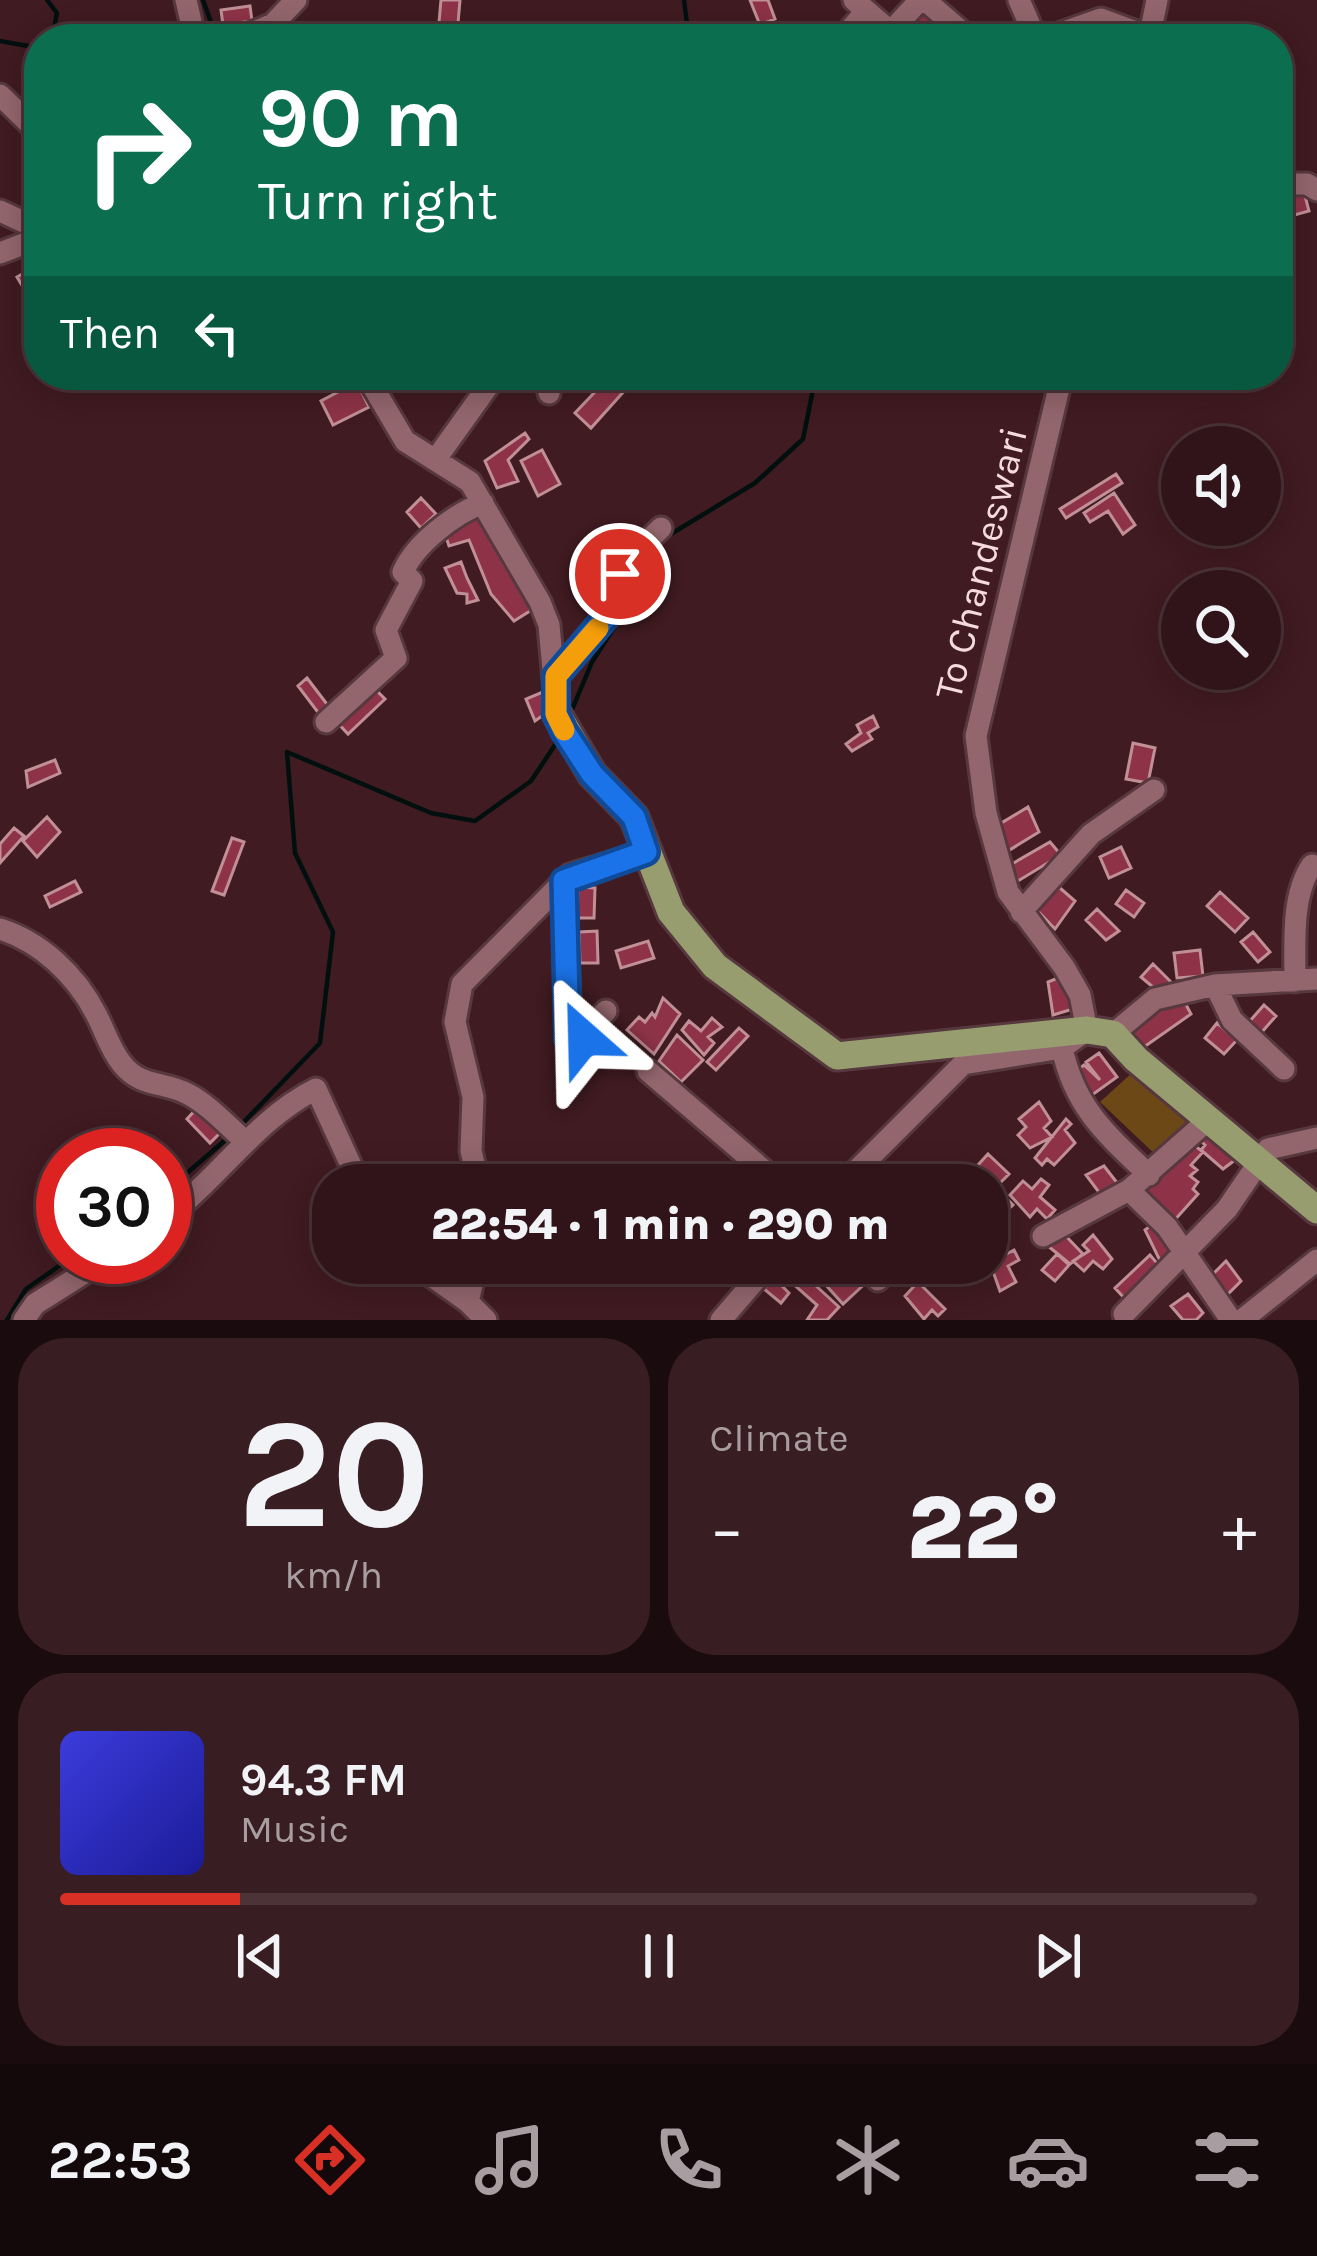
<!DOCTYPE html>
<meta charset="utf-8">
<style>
:root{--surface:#301419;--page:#381d22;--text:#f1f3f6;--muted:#a89ea2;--line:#4b3338;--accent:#d93025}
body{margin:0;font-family:Karla,sans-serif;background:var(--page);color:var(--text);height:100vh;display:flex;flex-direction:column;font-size:45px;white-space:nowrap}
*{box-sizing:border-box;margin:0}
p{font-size:39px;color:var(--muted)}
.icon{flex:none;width:66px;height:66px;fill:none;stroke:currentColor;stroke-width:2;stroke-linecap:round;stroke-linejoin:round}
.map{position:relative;height:1320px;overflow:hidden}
.side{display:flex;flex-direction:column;gap:18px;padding:18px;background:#1a0b0e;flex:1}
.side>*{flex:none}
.banner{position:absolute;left:24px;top:24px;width:1269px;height:366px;border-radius:48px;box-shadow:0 6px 30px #0003,0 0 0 3px var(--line);background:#0b6e4f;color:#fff;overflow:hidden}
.tools{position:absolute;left:1161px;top:426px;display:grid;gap:24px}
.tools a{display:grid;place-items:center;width:120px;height:120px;border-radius:50%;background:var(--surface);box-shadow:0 6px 30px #0003,0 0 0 3px var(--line);font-size:60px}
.speed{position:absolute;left:36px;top:1128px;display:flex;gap:24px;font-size:60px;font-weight:700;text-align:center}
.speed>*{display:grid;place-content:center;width:156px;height:156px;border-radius:50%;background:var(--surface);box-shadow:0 6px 30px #0003,0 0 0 3px var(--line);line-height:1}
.speed .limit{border:18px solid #d22;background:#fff;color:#111}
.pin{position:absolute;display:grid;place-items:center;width:102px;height:102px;color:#fff;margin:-51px;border:6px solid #fff;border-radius:50%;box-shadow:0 3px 12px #0007}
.me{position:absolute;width:132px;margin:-66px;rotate:335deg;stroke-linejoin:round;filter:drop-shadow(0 0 9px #0008)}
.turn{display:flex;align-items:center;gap:42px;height:252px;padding:0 36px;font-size:54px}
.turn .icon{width:156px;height:156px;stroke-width:2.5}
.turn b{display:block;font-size:84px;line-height:102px}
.then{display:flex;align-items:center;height:114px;padding:0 36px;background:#0003;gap:24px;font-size:45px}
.big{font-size:90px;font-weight:800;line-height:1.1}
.side .card{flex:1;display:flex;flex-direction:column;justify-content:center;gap:18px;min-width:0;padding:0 42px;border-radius:48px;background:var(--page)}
.side .dial{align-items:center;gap:0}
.dial b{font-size:156px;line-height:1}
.song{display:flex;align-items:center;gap:36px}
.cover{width:144px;height:144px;border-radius:18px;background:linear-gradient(135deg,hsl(240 70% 55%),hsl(240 70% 35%))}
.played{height:12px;border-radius:6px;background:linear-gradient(90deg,var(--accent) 15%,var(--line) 15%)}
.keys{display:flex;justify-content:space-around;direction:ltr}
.heat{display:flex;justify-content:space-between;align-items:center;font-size:66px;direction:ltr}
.side .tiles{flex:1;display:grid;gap:18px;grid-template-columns:1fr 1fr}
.card:last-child{grid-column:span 2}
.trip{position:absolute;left:312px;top:1164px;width:696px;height:120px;border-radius:48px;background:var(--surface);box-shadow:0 6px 30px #0003,0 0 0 3px var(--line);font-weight:800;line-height:120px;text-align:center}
.dock{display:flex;height:192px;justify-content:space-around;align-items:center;background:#13080a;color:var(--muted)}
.dock .icon{width:84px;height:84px}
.dock .on{color:var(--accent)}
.dock b{font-size:54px;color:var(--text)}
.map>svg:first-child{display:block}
.green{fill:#6d4817}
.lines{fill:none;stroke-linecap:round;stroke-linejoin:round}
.stream{stroke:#01100f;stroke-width:4.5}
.building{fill:#8e3347;stroke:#c09096;stroke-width:3}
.minor-casing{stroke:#57383e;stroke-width:27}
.major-casing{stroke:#57383e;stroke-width:33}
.minor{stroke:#93666d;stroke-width:21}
.major{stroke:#979d6f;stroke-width:27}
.route-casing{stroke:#114b97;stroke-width:30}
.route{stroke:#1a73e8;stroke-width:21}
.slow{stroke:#f59e0b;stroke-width:21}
.labels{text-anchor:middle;stroke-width:12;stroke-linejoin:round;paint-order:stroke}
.street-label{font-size:39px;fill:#f5dbde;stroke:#401b21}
</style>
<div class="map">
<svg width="1317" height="1320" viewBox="0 0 1317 1320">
<rect width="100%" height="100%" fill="#401b21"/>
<path class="green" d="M1133,1072L1195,1125L1157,1156L1100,1102Z"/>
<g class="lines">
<path class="stream" d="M47,0L57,13L52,39
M203,0L217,39
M684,0L689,39
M201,26L214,39
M122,39L185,22
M0,41L39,48
M666,537L755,483L803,439L816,375
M571,712L592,662L630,603L645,556
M238,1128L320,1043L333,932L295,853L287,752L431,813L475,821L531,781L559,739
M165,1192L230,1136
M7,1320L26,1289L72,1257"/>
</g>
<path class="building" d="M441,0H460L457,35L438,33Z
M750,0H768L775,19L760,25Z
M250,6L252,21L223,25L221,10Z
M920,9L936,22L922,39L905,27Z
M1303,188L1309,211L1291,216L1285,194Z
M39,244V297L32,302L17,277L38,265L29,250Z
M611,375L626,389L591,428L575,413Z
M357,382L369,407L333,425L321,401Z
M525,433L529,439L508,460L518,481L497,488L485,461Z
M542,450L560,484L538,496L521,461Z
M1116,474L1122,483L1066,518L1060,509Z
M1114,493L1135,525L1123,534L1108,511L1090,522L1084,513Z
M421,498L436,514L421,528L407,512Z
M475,512L490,527L529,599L530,611L514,621L491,594L469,540L449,546L445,534Z
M461,562L467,578L478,600L467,603V594L457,593L445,568Z
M307,678L333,712L323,719L298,686Z
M371,685L385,699L348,734L335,720Z
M545,691L549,711L535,721L526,699Z
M873,716L878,727L868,733L872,739L852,751L846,744L861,733L857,725Z
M1133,743L1155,748L1148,783L1126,779Z
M55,760L60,773L28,787L26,771Z
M1028,807L1039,832L1008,851L998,825Z
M47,817L60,832L37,857L23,841Z
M14,828L24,836L0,863V844Z
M232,838L244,842L224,895L212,891Z
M1050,842L1061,855L1018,881L1010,865Z
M1121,847L1131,868L1109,878L1100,857Z
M75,881L81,892L50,907L45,896Z
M1052,881L1075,901L1055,929L1034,907Z
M578,887L595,888L594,918H577Z
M1126,890L1144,903L1134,917L1116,904Z
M1220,892L1248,918L1235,932L1207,906Z
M1097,909L1119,931L1106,940L1086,920Z
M597,931L598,963H580L579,932Z
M1253,932L1270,952L1258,962L1241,942Z
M648,941L654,958L621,968L616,951Z
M1200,950L1203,976L1177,978L1174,953Z
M1153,964L1173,984L1160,993L1141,977Z
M1065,975L1073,1009L1053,1015L1048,982Z
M663,998L680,1014L654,1054L627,1030L639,1017L645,1022L652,1013L655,1017Z
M1183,999L1191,1014L1144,1047L1131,1032L1153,1012Z
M1264,1005L1276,1016L1261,1033L1249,1022Z
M712,1018L722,1027L708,1037L714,1043L704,1055L682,1030L689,1021L701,1031Z
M1217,1023L1237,1040L1224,1054L1205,1038Z
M739,1028L748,1036L716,1070L707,1062Z
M677,1035L703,1060L681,1082L659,1061Z
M1099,1053L1117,1077L1092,1095L1075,1072L1084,1065L1100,1080L1086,1062Z
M1039,1102L1051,1121L1044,1128L1052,1137L1030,1148L1018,1135L1026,1127L1019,1119Z
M199,1106L223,1130L210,1143L187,1119Z
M1066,1119L1071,1124L1065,1130L1075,1143L1054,1165L1047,1159L1042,1165L1035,1158Z
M1208,1128L1239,1157L1223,1169L1201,1150L1205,1145L1197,1137Z
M1194,1145L1203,1152L1191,1165L1197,1170L1190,1176L1198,1182L1193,1189L1198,1194L1172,1223L1141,1186Z
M988,1154L1009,1174L998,1185L978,1165Z
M1104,1166L1118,1184L1101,1195L1086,1175Z
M1041,1179L1049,1185L1040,1197L1055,1210L1047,1219L1037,1209L1030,1217L1010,1195L1023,1181L1032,1189Z
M1004,1196L1013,1205L987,1229V1205L992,1208Z
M1157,1221L1178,1251L1163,1267L1145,1230Z
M1061,1231L1083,1254L1070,1264L1048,1246Z
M1093,1235L1112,1259L1103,1269L1093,1261L1084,1271L1073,1261L1089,1251L1083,1245Z
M1014,1250L1019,1260L1008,1266L1016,1282L1000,1291L990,1263Z
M1057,1254L1069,1265L1055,1281L1042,1270Z
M1150,1255L1162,1269L1126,1300L1115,1288Z
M1226,1261L1241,1281L1224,1298L1208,1279Z
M857,1263L871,1278L843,1304L824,1283L835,1273L842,1281L852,1271L846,1265Z
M777,1272L787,1280L782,1286L789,1293L781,1303L764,1289Z
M802,1273L839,1307L827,1320H807L817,1305L792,1283Z
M918,1282L945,1309L938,1316L932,1310L924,1319L905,1296Z
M1188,1294L1203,1313L1196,1320H1183L1171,1306Z"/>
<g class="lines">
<defs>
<path id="minor" d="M186,0L195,39
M854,0L891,32
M925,0L970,39
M1019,0L1036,39
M1033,35L1047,38L1101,19L1150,37
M238,39L273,24L296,0
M842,39L866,11
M884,39L920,0
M1149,39L1157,0
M0,95L39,133
M1278,184H1307L1317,190
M0,211L39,229
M0,253L39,238
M366,375L405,441L470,482L540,602L549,625L557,714
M545,375L549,393
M436,459L496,375
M556,676L612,610L627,561L661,528
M326,722L396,658L386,630L412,581L403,572C415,544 454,514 483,503
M564,881L571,1046L606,1011
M1021,912L1091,834L1154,790
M0,929C41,942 76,975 96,1014C105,1031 110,1049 122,1064C141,1088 164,1081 188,1094C209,1105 228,1126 246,1142
M1295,981C1295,945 1291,895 1312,865
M1215,985L1232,1020L1284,1069
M1113,1034L1155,999L1215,985L1317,979
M1062,1048C1075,1108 1106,1134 1149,1175
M648,1071L781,1185
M478,1178L511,1185
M479,1185L471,1151L473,1097L455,1022L462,984L570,875L646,852
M842,1185L963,1064L1062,1048L1087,1030L1080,995L1064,967L1008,892L986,813L976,736L1062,375
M1129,1190L1167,1227L1231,1320
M165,1219C218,1179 256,1119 316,1089L360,1185
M1043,1236L1129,1190L1207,1121
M413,1263L468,1302
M477,1263L468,1302L486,1320
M863,1263L878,1280
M1124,1314L1227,1209L1268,1149L1317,1138
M24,1320L35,1304L110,1257
M721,1320L770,1263
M1242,1320L1317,1260"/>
<path id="major" d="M557,714L592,774L634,817L671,912L715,966L837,1056L1087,1030L1113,1034L1136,1059L1317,1210"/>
</defs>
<use href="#minor" class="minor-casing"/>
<use href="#major" class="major-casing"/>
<use href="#minor" class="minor"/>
<use href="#major" class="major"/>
</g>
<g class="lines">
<defs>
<path id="route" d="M584,1038L576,1046L568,1039L564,881L646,852L634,817L592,774L564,731L556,714V676L612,610L620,574"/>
</defs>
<use href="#route" class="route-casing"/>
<use href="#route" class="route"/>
<path class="slow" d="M564,730L556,714V676L598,628"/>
</g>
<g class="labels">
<g class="street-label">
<text transform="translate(980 563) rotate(-76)" y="14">To Chandeswari</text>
</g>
</g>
</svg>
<div class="tools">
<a><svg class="icon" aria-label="sound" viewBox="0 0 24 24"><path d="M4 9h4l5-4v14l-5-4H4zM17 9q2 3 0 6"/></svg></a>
<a><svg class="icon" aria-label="search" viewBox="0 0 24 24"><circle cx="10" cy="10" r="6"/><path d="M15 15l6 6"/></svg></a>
</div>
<div class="speed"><div class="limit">30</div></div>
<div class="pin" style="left:620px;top:574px;background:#d93025"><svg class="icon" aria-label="arrive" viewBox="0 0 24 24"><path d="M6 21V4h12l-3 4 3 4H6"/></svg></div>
<svg class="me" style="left:584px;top:1038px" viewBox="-20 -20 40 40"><path d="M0-17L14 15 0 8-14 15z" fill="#1a73e8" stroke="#fff" stroke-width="4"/></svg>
<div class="trip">22:54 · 1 min · 290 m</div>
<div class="banner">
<div class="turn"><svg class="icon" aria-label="right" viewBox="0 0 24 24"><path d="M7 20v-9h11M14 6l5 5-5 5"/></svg><div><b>90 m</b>Turn right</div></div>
<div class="then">Then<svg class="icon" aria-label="left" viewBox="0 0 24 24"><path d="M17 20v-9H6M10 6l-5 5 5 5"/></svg></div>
</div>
</div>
<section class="side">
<div class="tiles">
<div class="card dial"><b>20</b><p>km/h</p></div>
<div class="card"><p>Climate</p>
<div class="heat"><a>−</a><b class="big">22°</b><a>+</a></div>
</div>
<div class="card">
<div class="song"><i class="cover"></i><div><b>94.3 FM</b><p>Music</p></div></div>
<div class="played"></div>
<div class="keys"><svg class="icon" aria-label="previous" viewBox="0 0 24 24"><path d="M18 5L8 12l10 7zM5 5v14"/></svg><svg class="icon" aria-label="pause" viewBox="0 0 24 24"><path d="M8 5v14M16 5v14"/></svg><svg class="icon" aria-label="next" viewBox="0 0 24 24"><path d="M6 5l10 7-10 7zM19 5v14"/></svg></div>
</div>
</div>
</section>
<nav class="dock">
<b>22:53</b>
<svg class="icon on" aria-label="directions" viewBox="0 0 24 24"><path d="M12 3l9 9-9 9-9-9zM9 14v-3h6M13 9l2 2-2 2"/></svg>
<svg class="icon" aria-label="music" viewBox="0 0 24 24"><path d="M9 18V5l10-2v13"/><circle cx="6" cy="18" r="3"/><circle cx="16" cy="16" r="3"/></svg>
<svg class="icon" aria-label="phone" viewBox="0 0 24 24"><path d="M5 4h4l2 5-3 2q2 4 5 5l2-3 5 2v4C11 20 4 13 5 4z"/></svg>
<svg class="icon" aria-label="climate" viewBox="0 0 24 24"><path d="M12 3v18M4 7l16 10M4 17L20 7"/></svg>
<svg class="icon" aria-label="car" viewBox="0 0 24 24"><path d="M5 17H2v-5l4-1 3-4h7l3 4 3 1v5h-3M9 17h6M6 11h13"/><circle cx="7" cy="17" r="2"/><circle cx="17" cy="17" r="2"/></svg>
<svg class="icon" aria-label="filters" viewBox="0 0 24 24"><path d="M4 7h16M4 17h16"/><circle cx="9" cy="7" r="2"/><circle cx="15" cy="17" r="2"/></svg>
</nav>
